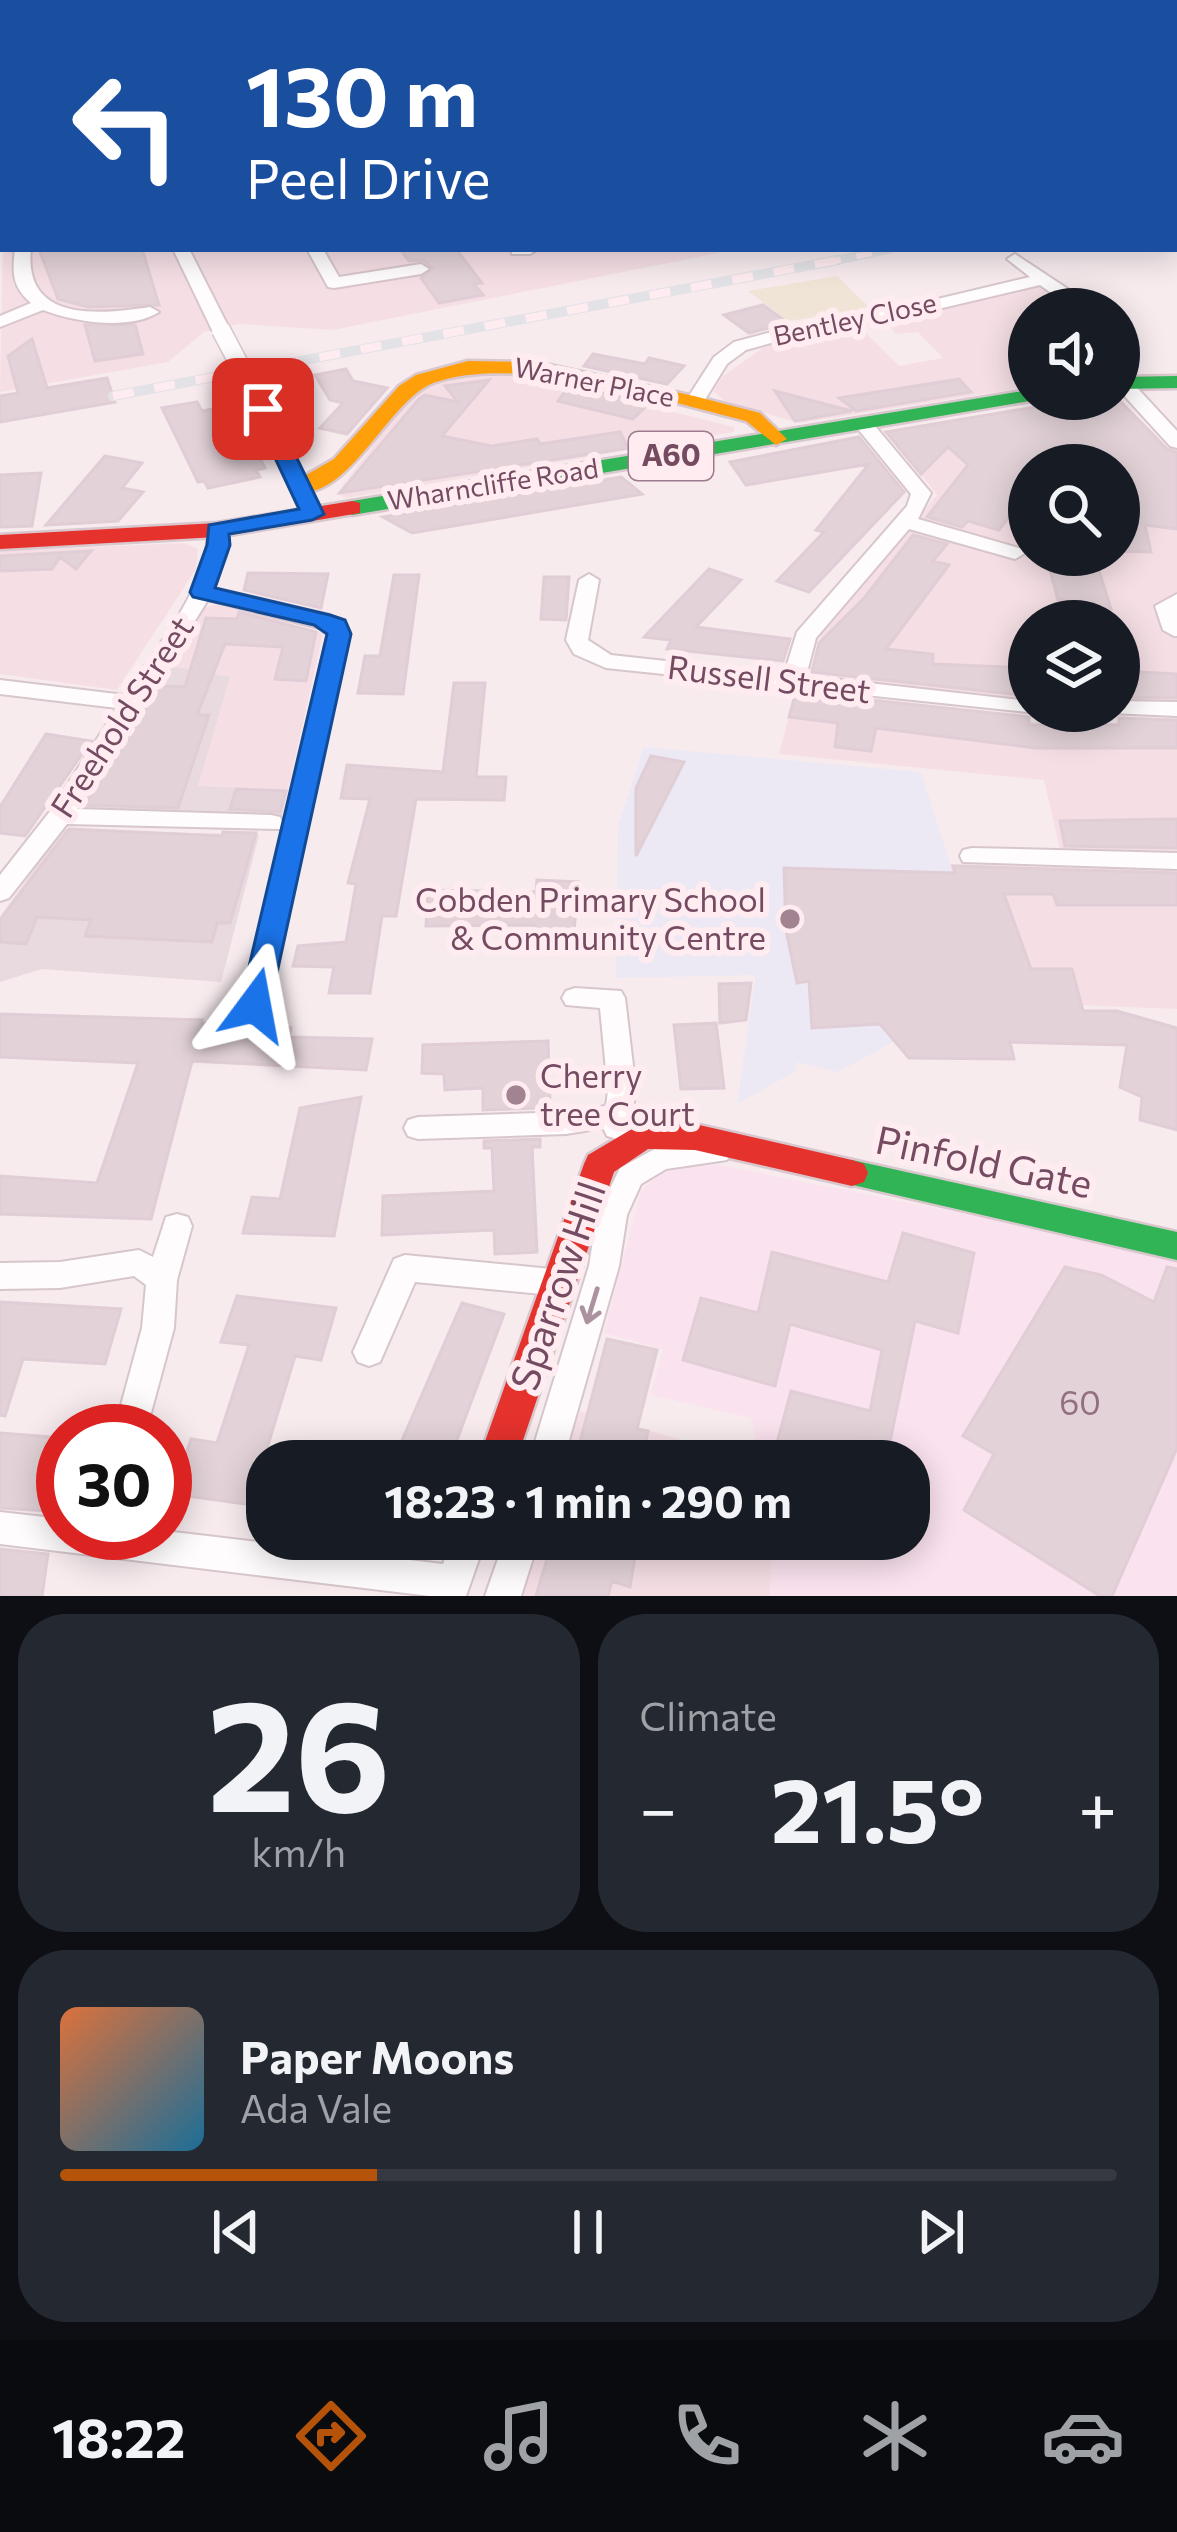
<!DOCTYPE html>
<meta charset="utf-8">
<style>
:root{--surface:#171b24;--page:#242831;--text:#f1f3f6;--muted:#9ea1a6;--line:#363941;--accent:#b45309}
body{margin:0;font-family:Commissioner,sans-serif;background:var(--page);color:var(--text);height:100vh;display:flex;flex-direction:column;font-size:45px;white-space:nowrap}
*{box-sizing:border-box;margin:0}
p{font-size:39px;color:var(--muted)}
.icon{flex:none;width:66px;height:66px;fill:none;stroke:currentColor;stroke-width:2;stroke-linecap:round;stroke-linejoin:round}
.map{position:relative;height:1596px;overflow:hidden}
.side{display:flex;flex-direction:column;gap:18px;padding:18px;background:#0d0f14;flex:1}
.side>*{flex:none}
.guide{position:absolute;left:0px;top:0px;width:1179px;height:252px;box-shadow:0 6px 30px #0003;background:#1a4fa0;color:#fff;overflow:hidden}
.fabs{position:absolute;left:1008px;top:288px;display:grid;gap:24px}
.fabs a{display:grid;place-items:center;width:132px;height:132px;border-radius:50%;background:var(--surface);box-shadow:0 6px 30px #0003;font-size:60px}
.speed{position:absolute;left:36px;top:1404px;display:flex;gap:24px;font-size:60px;font-weight:700;text-align:center}
.speed>*{display:grid;place-content:center;width:156px;height:156px;border-radius:50%;background:var(--surface);box-shadow:0 6px 30px #0003;line-height:1}
.speed .limit{border:18px solid #d22;background:#fff;color:#111}
.pin{position:absolute;display:grid;place-items:center;width:102px;height:102px;color:#fff;margin:-51px;border-radius:24px;box-shadow:0 6px 18px #0006}
.me{position:absolute;width:132px;margin:-66px;rotate:13deg;stroke-linejoin:round;filter:drop-shadow(0 0 9px #0008)}
.turn{display:flex;align-items:center;gap:42px;height:252px;padding:0 48px;font-size:54px}
.turn .icon{width:156px;height:156px;stroke-width:2.5}
.turn b{display:block;font-size:84px;line-height:102px}
.big{font-size:90px;font-weight:700;line-height:1.1}
.side .widget{flex:1;display:flex;flex-direction:column;justify-content:center;gap:18px;min-width:0;padding:0 42px;border-radius:48px;background:var(--page)}
.side .dial{align-items:center;gap:0}
.dial b{font-size:156px;line-height:1}
.song{display:flex;align-items:center;gap:36px}
.cover{width:144px;height:144px;border-radius:18px;background:linear-gradient(135deg,hsl(20 70% 55%),hsl(200 70% 35%))}
.played{height:12px;border-radius:6px;background:linear-gradient(90deg,var(--accent) 30%,var(--line) 30%)}
.keys{display:flex;justify-content:space-around;direction:ltr}
.heat{display:flex;justify-content:space-between;align-items:center;font-size:66px;direction:ltr}
.side .tiles{flex:1;display:grid;gap:18px;grid-template-columns:1fr 1fr}
.widget:last-child{grid-column:span 2}
.trip{position:absolute;left:246px;top:1440px;width:684px;height:120px;border-radius:48px;background:var(--surface);box-shadow:0 6px 30px #0003;font-weight:700;line-height:120px;text-align:center}
.tab-bar{display:flex;height:192px;justify-content:space-around;align-items:center;background:#090b0e;color:var(--muted)}
.tab-bar .icon{width:84px;height:84px}
.tab-bar .selected{color:var(--accent)}
.tab-bar b{font-size:54px;color:var(--text)}
.map>svg:first-child{display:block}
.residential{fill:#f5dfe5;fill-rule:evenodd}
.commercial{fill:#fae2ee}
.industrial{fill:#e9dadf}
.education{fill:#ece9f4}
.green{fill:#f0e4d7}
.lines{fill:none;stroke-linecap:round;stroke-linejoin:round}
.stream{stroke:#cce8d2;stroke-width:6}
.building{fill:#e3d3d9;stroke:#e0cdd5;stroke-width:3}
.street-casing{stroke:#d7c6cc;stroke-width:4}
.fast-casing{stroke:#d8c7cd;stroke-width:5}
.slow-casing{stroke:#d8c7cd;stroke-width:5}
.jam-casing{stroke:#d8c7cd;stroke-width:5}
.street{fill:#fefcfc;fill-rule:evenodd}
.fast{fill:#30b455;fill-rule:evenodd}
.slow{fill:#ff9f0a;fill-rule:evenodd}
.jam{fill:#e5322d;fill-rule:evenodd}
.rail-far1-casing{stroke:#e3e2e6;stroke-width:9}
.rail-casing{stroke:#e3e2e6;stroke-width:10}
.rail-far1{stroke:#ffecf1;stroke-width:6;stroke-dasharray:16;stroke-linecap:butt}
.rail{stroke:#ffecf1;stroke-width:8;stroke-dasharray:21;stroke-linecap:butt}
.street-bridge-casing{stroke:#d7c6cc;stroke-width:21;stroke-linecap:butt}
.street-bridge{stroke:#fefcfc;stroke-width:18}
.oneway{stroke:#ac929f}
.route{fill:#1a73e8;stroke:#114b97;stroke-width:3}
.poi-dot{fill:#a28392;stroke:#ffecf1;stroke-width:4.5}
.labels{text-anchor:middle;stroke-width:12;stroke-linejoin:round;paint-order:stroke}
.far-street-label{font-size:27px;fill:#754b61;stroke:#ffecf1}
.shield{fill:#ffecf1;stroke:#9e7b8c;stroke-width:3}
.shield-label{font-size:30px;font-weight:bold;fill:#754b61}
.street-label{font-size:33px;fill:#754b61;stroke:#ffecf1}
.poi-label{font-size:33px;fill:#754b61;stroke:#ffecf1;text-anchor:end}
.near-number-label{font-size:33px;fill:#926f81}
.near-street-label{font-size:39px;fill:#754b61;stroke:#ffecf1}
</style>
<div class="map">
<svg width="1177" height="1596" viewBox="0 0 1177 1596">
<rect width="100%" height="100%" fill="#f7ebee"/>
<path class="residential" d="M3,230V249H738L333,330L239,324L204,332L168,362L0,392Z
M1039,286L1074,309H1029V387L799,423L726,402L713,391L722,377L765,346L840,327L863,330L899,366L943,358L918,332L896,334L888,323Z
M505,370L734,427V432L346,498L337,493L420,384Z
M1088,399L1177,461V701H1119V621H1029V701L809,675L822,632L937,495L888,431ZM1005,458L1119,465V555H1029V495Z
M184,543L198,549L196,569L117,690L0,674V551Z
M220,603L323,633L288,790L197,787L214,677L166,665L203,608Z
M795,693L1041,723H1177V851L1060,849L1044,780L779,754Z
M950,864L1177,870V1009L982,1001Z
M580,1411L755,1461H563Z
M536,1539H773L770,1596H516Z"/>
<path class="commercial" d="M720,1165L985,1218L1177,1263V1596H770L773,1539H909V1461H755L741,1457L756,1436L751,1418L651,1395L663,1349L604,1333L641,1191L659,1174L691,1166Z"/>
<path class="industrial" d="M166,665L230,677L198,786L288,790L282,817L75,808Z
M63,829L259,835L221,982L42,969L0,982V917Z"/>
<path class="education" d="M644,747L921,772L950,864L982,1001L962,1005L838,1072L797,1062L796,1071L737,1104L756,975L616,978L618,825Z"/>
<path class="green" d="M837,276L871,309L788,321L748,291Z"/>
<g class="lines">
<path class="stream" d="M400,3L405,0"/>
</g>
<path class="building" d="M39,249H142L159,305L88,307L58,299Z
M400,249H456L482,283L474,284L483,295L439,303L421,278L433,268L423,260L409,261Z
M763,305L788,323L749,333L724,315Z
M85,325H135L143,354L95,361Z
M32,339L47,388L107,378L115,402L0,422V396L18,393L8,356Z
M593,354L645,364L649,358L684,366L667,384L584,366Z
M346,369L353,381L387,388L347,434L320,428L343,403L330,400L315,375Z
M959,379L971,392L856,411L839,398Z
M489,380L442,436L491,446L537,439L540,444L620,432L628,448L340,493L419,399L425,395L458,402L445,386Z
M569,386L586,389L649,403L633,419L558,401Z
M775,391L852,411L795,421Z
M1083,399H1118L1167,449L1177,452V529L1145,525L1151,552L1119,551V465H1029V491L999,530L968,521L962,527L927,517L968,465L948,447L921,474L886,432Z
M197,402L202,411L224,407L242,441L250,439L265,468L256,470L260,477L208,488L204,481L198,482L162,408Z
M859,437L904,492L809,592L777,581L824,532L816,530L869,464L746,485L730,462Z
M105,456L142,463L122,488L143,492L118,521L46,525Z
M41,473L32,526L0,527V475Z
M621,477L642,494L412,533L383,517Z
M913,535L947,544L933,561L949,565L886,649L933,654V664L1029,668V696L812,672L819,643L865,597Z
M91,551L76,569L60,557L52,569L0,571V556Z
M1046,555H1094L1111,609L1066,608L1064,600H1058Z
M709,569L741,580L696,627L790,639L783,661L667,649L671,640L644,637Z
M248,573L328,574L321,608L244,590Z
M394,575H419L403,694L358,693L365,656H380Z
M544,577H569L566,620L541,619Z
M239,612L316,632L306,681L275,679L283,647L225,644L197,715H209L178,808L85,805L160,686L185,687L206,618L237,619Z
M1119,671L1177,674V698L1119,697Z
M454,683H485L476,777H506L504,800L416,799L396,916H382L370,993H329L334,967L293,966L298,946L346,942L356,884L348,883L370,799L341,798L347,765L443,772Z
M796,692L1029,717V725H1119V718L1177,720V748H1035L876,728L871,751L835,747L838,723L789,717Z
M46,734L91,741L25,836L0,833V807Z
M651,756L684,762L636,856V788Z
M236,789L286,791L280,812L230,809Z
M1177,819V848L1065,846L1060,821Z
M69,829L222,836L223,832L256,833L230,923H217L212,942L85,936L91,920L37,917L26,944L0,942V920Z
M953,866L1177,873V905H1057L1053,894H1004L1031,969H1072L1083,1011H1117L1177,1028V1130L1140,1120L1142,1097L1120,1087L1127,1045L1010,1042L1014,1059L909,1058L880,1024L812,1028L809,981L797,983L786,930L784,868L955,873Z
M537,880L578,882L573,945L532,944L534,925L426,926L428,890L536,892Z
M751,983L746,1020L720,1023L719,984Z
M0,1014L202,1020L201,1023L291,1028L289,1037L372,1039L366,1070L192,1061L151,1219L0,1214V1176L97,1183L138,1063L0,1057Z
M716,1023L724,1088L681,1089L674,1025Z
M548,1041L550,1100H538L539,1108L483,1110V1088L445,1090L444,1074L422,1073L423,1045Z
M361,1097L334,1236L243,1233L252,1197L280,1199L300,1108Z
M540,1139V1147H532L537,1252L495,1254L494,1230L382,1235L383,1196L494,1191L492,1148H484V1141Z
M903,1233L974,1253L958,1333L915,1321L886,1461H772L791,1391L870,1411L882,1350L790,1324L775,1386L683,1360L701,1298L758,1313L772,1252L888,1282Z
M1065,1267L1101,1275L1154,1302L1167,1267L1177,1269V1448L1112,1596H1100L964,1510L994,1454L963,1436Z
M237,1296L336,1308L321,1360L295,1356L265,1455L267,1507L173,1494L191,1439L217,1443L249,1345L221,1342Z
M0,1302L121,1309L105,1364L23,1359L5,1416L0,1415Z
M462,1303L504,1314L449,1461H393Z
M607,1339L657,1350L637,1429L648,1431L642,1461H575Z
M0,1433L63,1438V1512L0,1508Z
M553,1539H638L630,1587L612,1581L608,1596H536Z
M0,1549L48,1554L42,1596H0Z"/>
<g class="lines">
<defs>
<path id="street" d="M570,0H587L590,3H569Z
M813,0H825V3H813Z
M1002,0H1022L1024,3H1004Z
M1176,66H1177V75H1176Z
M15,249H31C23,322 98,315 150,307L159,312C129,331 74,322 43,310L0,327V316L31,303C12,287 12,272 15,249Z
M173,249H189L230,330L227,334L212,330Z
M307,249H323L339,277L421,264L429,269L421,274L334,288L328,287Z
M511,249H538L530,254H512Z
M1015,254L1086,301V309H1074L1040,285L904,317L814,331L746,350L727,364L701,406H687L685,402L714,357L734,342L813,321L904,307L1030,277L1007,259Z
M1119,377L1128,378L1177,431V448L1170,446L1119,390Z
M263,403L272,409L322,514L319,518L312,520L302,514L254,409Z
M863,418L870,420L931,493L918,519L1022,549L1025,553L1015,559L909,529L816,638L806,676L1029,701V711L1037,713L606,668L574,654L566,640L579,580L589,574L599,580L588,640L611,655L784,674L797,632L907,506L911,494L854,424Z
M217,524L227,530L229,545L214,588L330,615L344,621L350,633L268,1005L265,1012H245L242,1005L328,633L327,630L208,600L77,809L271,815L280,817L283,823L280,829L67,824L9,898L0,901V875L51,810L117,708L0,694V680L125,695C152,654 213,580 207,530Z
M1177,594V636H1174L1163,630L1155,606Z
M1119,701L1177,702V716L1111,713L1119,711Z
M972,848L1177,853V869L963,862L960,856L963,850Z
M575,988L621,991L625,998L636,1091L627,1136L617,1139L607,1136L603,1128L566,1134L418,1139L408,1136L404,1128L408,1120L418,1117L566,1112L606,1106L608,1091L600,1008L566,1005L562,998L566,991Z
M717,1141L727,1144L731,1152L727,1160L666,1169L641,1184L627,1215L619,1266L563,1461H529L589,1266L597,1215L620,1168L660,1146Z
M177,1214L188,1217L192,1226L177,1280L174,1328L146,1431H114L142,1328L146,1285L134,1276L60,1288L0,1289V1263L60,1262L139,1250L153,1257L166,1217Z
M405,1255L562,1270L573,1274L577,1283L573,1292L562,1296L415,1282L380,1362L369,1366L358,1362L353,1352L390,1268L394,1259Z
M0,1512L63,1519V1533L165,1531L443,1564L452,1539H486L466,1596H430L0,1544Z
M505,1539H539L521,1596H485Z"/>
<path id="fast" d="M1177,376V388L1119,389V377Z
M1029,390V399L1036,400L352,515L341,508L352,501Z
M852,1160L1177,1232V1260L840,1182L836,1173L840,1164Z"/>
<path id="slow" d="M468,361L535,362L694,396L760,413L787,439L776,445L746,421C661,400 519,354 436,382C389,397 350,502 294,492V482L334,459L399,386L416,375Z"/>
<path id="jam" d="M352,501L360,503V513L217,537L0,549V535L217,523Z
M642,1123L695,1124L852,1160L864,1164L868,1173L864,1182L852,1186L695,1150L648,1149L614,1172L516,1461H478L584,1164L588,1155Z"/>
</defs>
<use href="#street" class="street-casing"/>
<use href="#fast" class="fast-casing"/>
<use href="#slow" class="slow-casing"/>
<use href="#jam" class="jam-casing"/>
<use href="#street" class="street"/>
<use href="#fast" class="fast"/>
<use href="#slow" class="slow"/>
<use href="#jam" class="jam"/>
<defs>
<path id="rail-far1" d="M825,263L890,249"/>
<path id="rail" d="M113,396L838,260"/>
</defs>
<use href="#rail-far1" class="rail-far1-casing"/>
<use href="#rail" class="rail-casing"/>
<use href="#rail-far1" class="rail-far1"/>
<use href="#rail" class="rail"/>
<defs>
<path id="street-bridge" d="M221,330L263,409"/>
</defs>
<use href="#street-bridge" class="street-bridge-casing"/>
<use href="#street-bridge" class="street-bridge"/>
</g>
<defs><path id="oneway-shaft" d="M-6 0H5M1.5-3L5.5 0L1.5 3" fill="none" stroke-width="1.6" stroke-linecap="round" stroke-linejoin="round" transform="scale(3)"/></defs>
<use class="oneway" href="#oneway-shaft" transform="translate(592 1306) rotate(107)"/>
<path class="route" d="M263,403L273,409L324,514L312,520L229,534L230,545L215,588L330,615L345,620L351,634L270,1005L266,1013H244L240,1005L327,634L314,625L193,597L190,592L207,545L209,525L299,509L252,409Z"/>
<g class="poi-dot">
<circle cx="790" cy="919" r="12"/>
<circle cx="516" cy="1095" r="12"/>
</g>
<g class="labels">
<g class="far-street-label">
<text transform="translate(855 320) rotate(-12)" y="9">Bentley Close</text>
<text transform="translate(594 383) rotate(11)" y="9">Warner Place</text>
<text transform="translate(493 485) rotate(-9)" y="9">Wharncliffe Road</text>
</g>
<rect class="shield" x="629" y="432" width="84" height="48" rx="9"/>
<g class="shield-label">
<text x="671" y="466">A60</text>
</g>
<g class="street-label">
<text transform="translate(769 679) rotate(7)" y="12">Russell Street</text>
<text transform="translate(122 717) rotate(-57)" y="12">Freehold Street</text>
</g>
<g class="poi-label">
<text x="766" y="912">Cobden Primary School<tspan x="766" dy="38">&amp; Community Centre</tspan></text>
<text x="540" y="1088" text-anchor="start">Cherry<tspan x="540" dy="38">tree Court</tspan></text>
</g>
<g class="near-number-label">
<text x="1080" y="1415">60</text>
</g>
<g class="near-street-label">
<text transform="translate(984 1162) rotate(12)" y="14">Pinfold Gate</text>
<text transform="translate(558 1286) rotate(-71)" y="14">Sparrow Hill</text>
</g>
</g>
</svg>
<div class="fabs">
<a><svg class="icon" aria-label="sound" viewBox="0 0 24 24"><path d="M4 9h4l5-4v14l-5-4H4zM17 9q2 3 0 6"/></svg></a>
<a><svg class="icon" aria-label="search" viewBox="0 0 24 24"><circle cx="10" cy="10" r="6"/><path d="M15 15l6 6"/></svg></a>
<a><svg class="icon" aria-label="layers" viewBox="0 0 24 24"><path d="M12 4l9 5-9 5-9-5zM3 14l9 5 9-5"/></svg></a>
</div>
<div class="speed"><div class="limit">30</div></div>
<div class="pin" style="left:263px;top:409px;background:#d93025"><svg class="icon" aria-label="arrive" viewBox="0 0 24 24"><path d="M6 21V4h12l-3 4 3 4H6"/></svg></div>
<svg class="me" style="left:255px;top:1005px" viewBox="-20 -20 40 40"><path d="M0-17L14 15 0 8-14 15z" fill="#1a73e8" stroke="#fff" stroke-width="4"/></svg>
<div class="trip">18:23 · 1 min · 290 m</div>
<div class="guide">
<div class="turn"><svg class="icon" aria-label="left" viewBox="0 0 24 24"><path d="M17 20v-9H6M10 6l-5 5 5 5"/></svg><div><b>130 m</b>Peel Drive</div></div>
</div>
</div>
<section class="side">
<div class="tiles">
<div class="widget dial"><b>26</b><p>km/h</p></div>
<div class="widget"><p>Climate</p>
<div class="heat"><a>−</a><b class="big">21.5°</b><a>+</a></div>
</div>
<div class="widget">
<div class="song"><i class="cover"></i><div><b>Paper Moons</b><p>Ada Vale</p></div></div>
<div class="played"></div>
<div class="keys"><svg class="icon" aria-label="previous" viewBox="0 0 24 24"><path d="M18 5L8 12l10 7zM5 5v14"/></svg><svg class="icon" aria-label="pause" viewBox="0 0 24 24"><path d="M8 5v14M16 5v14"/></svg><svg class="icon" aria-label="next" viewBox="0 0 24 24"><path d="M6 5l10 7-10 7zM19 5v14"/></svg></div>
</div>
</div>
</section>
<nav class="tab-bar">
<b>18:22</b>
<svg class="icon selected" aria-label="directions" viewBox="0 0 24 24"><path d="M12 3l9 9-9 9-9-9zM9 14v-3h6M13 9l2 2-2 2"/></svg>
<svg class="icon" aria-label="music" viewBox="0 0 24 24"><path d="M9 18V5l10-2v13"/><circle cx="6" cy="18" r="3"/><circle cx="16" cy="16" r="3"/></svg>
<svg class="icon" aria-label="phone" viewBox="0 0 24 24"><path d="M5 4h4l2 5-3 2q2 4 5 5l2-3 5 2v4C11 20 4 13 5 4z"/></svg>
<svg class="icon" aria-label="climate" viewBox="0 0 24 24"><path d="M12 3v18M4 7l16 10M4 17L20 7"/></svg>
<svg class="icon" aria-label="car" viewBox="0 0 24 24"><path d="M5 17H2v-5l4-1 3-4h7l3 4 3 1v5h-3M9 17h6M6 11h13"/><circle cx="7" cy="17" r="2"/><circle cx="17" cy="17" r="2"/></svg>
</nav>
